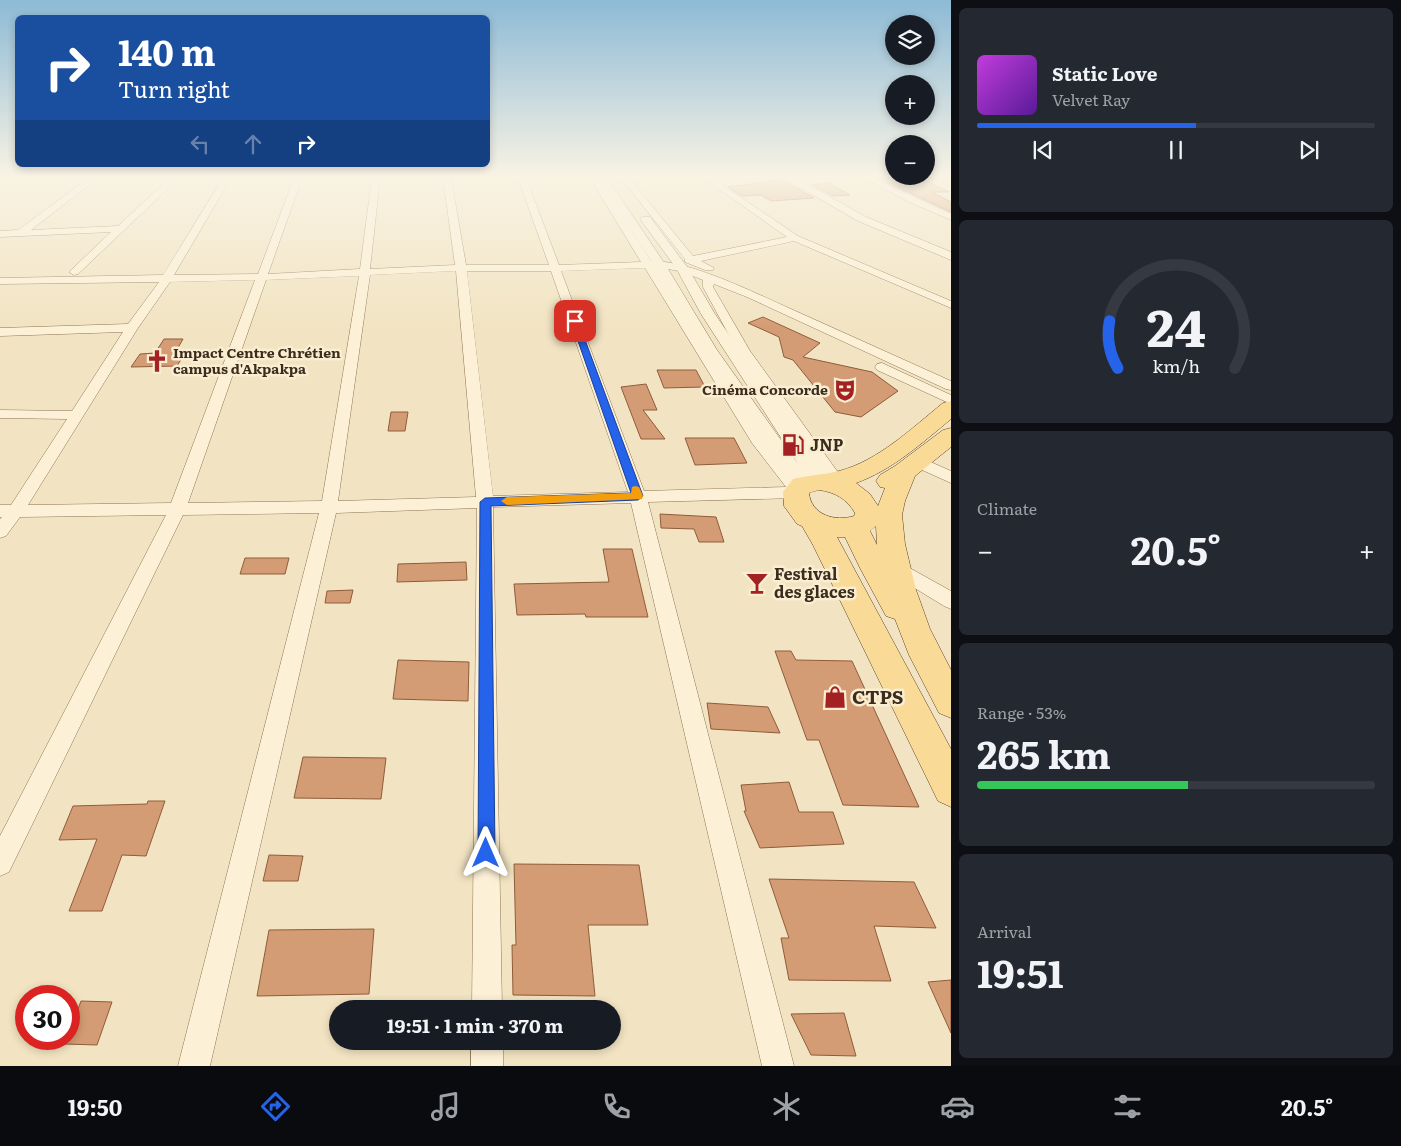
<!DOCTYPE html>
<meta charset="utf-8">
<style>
:root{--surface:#171b24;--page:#242831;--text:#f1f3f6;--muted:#9ea1a6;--line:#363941;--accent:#2563eb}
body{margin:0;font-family:Literata,serif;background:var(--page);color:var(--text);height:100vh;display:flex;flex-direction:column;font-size:19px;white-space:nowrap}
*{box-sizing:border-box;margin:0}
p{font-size:16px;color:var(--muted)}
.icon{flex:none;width:28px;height:28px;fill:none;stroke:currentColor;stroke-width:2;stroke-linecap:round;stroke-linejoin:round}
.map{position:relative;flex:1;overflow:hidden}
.side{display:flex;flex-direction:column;gap:8px;padding:8px;background:#0d0f14;width:450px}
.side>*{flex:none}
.hud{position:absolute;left:15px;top:15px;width:475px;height:152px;border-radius:8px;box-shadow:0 2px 8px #0003;background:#1a4fa0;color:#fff;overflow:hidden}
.controls{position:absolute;left:885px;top:15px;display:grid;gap:10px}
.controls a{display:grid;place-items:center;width:50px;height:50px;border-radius:50%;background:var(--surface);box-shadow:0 2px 8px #0003;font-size:25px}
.speed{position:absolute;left:15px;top:985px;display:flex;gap:10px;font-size:25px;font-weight:700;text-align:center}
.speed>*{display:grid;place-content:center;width:65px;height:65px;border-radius:50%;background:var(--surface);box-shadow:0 2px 8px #0003;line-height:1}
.speed .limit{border:8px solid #d22;background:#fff;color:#111}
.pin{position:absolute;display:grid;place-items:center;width:42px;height:42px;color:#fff;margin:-21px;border-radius:10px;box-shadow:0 2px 8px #0006}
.me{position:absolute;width:55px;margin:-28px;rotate:0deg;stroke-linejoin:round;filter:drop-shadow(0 0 4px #0008)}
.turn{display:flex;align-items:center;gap:18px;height:105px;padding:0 20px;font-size:22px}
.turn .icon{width:65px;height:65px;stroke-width:2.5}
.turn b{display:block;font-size:35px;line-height:42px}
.lanes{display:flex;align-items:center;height:48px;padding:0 20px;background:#0003;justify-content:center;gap:25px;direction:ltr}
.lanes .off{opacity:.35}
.big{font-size:38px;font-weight:700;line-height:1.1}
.side .widget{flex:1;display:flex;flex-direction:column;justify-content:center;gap:8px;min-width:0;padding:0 18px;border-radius:8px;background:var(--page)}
.side .dial{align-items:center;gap:0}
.dial svg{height:130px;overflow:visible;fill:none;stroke:var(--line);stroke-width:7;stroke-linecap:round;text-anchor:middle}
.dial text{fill:var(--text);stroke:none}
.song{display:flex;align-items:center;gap:15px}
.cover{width:60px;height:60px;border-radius:8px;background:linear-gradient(135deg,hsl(290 70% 55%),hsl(270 70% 35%))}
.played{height:5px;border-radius:2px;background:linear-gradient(90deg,var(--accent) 55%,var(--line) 55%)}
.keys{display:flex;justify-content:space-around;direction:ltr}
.heat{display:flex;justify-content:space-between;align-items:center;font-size:28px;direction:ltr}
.charge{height:8px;border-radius:4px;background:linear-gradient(90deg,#34c759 53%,var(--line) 0)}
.trip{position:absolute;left:329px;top:1000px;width:292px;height:50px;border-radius:25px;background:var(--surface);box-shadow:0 2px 8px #0003;font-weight:700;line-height:50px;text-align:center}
.dock{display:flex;height:80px;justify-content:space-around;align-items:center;background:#090b0e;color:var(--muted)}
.dock .icon{width:35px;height:35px}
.dock .on{color:var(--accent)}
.dock b{font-size:22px;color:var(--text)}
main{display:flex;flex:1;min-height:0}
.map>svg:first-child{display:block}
.building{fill:#d49c74;stroke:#8f5c3a}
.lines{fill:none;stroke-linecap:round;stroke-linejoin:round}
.minor-casing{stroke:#8e7457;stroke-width:1}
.tertiary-casing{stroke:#8e7457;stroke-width:1}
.primary-casing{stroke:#5b422c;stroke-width:1}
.minor{fill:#fcf1d6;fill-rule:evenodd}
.tertiary{fill:#fcf1d6;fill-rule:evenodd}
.primary{fill:#f9da96;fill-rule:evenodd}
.route{fill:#2563eb;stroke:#184099}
.slow{fill:#f59e0b}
.labels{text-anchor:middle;stroke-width:5;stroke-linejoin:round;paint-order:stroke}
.far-poi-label{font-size:14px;font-weight:bold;fill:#3c2c1d;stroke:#f9eed2;text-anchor:start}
.poi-label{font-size:16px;font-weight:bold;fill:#3c2c1d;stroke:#f9eed2;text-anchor:start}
.near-poi-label{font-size:19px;font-weight:bold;fill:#3c2c1d;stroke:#f9eed2;text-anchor:start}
</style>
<main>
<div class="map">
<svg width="951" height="1066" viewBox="0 0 951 1066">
<rect width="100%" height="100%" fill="#f2e4c2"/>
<path class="building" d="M878,178H919L949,192H932L951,202V212Z
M782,180L814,198L771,201L761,195L742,196L728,187Z
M829,183L850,195L833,196L812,185Z
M763,317L820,343L803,357L872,372L898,391L861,417L835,412L793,360L784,357L779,337L748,323Z
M164,339H183L175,353H185L177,366L131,367L140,354L155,353Z
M657,370H696L705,387L664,388Z
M646,384L657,410H643L665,439H641L621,387Z
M391,412H408L405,431H388Z
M685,438H734L747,463L695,465Z
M660,514L716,517L724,542H699L694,529L661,528Z
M603,549H632L648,617H586L585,614L517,615L514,584L609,582Z
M245,558H289L285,574H240Z
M466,562L467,580L397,582L398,564Z
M353,590L350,603H325L327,591Z
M775,651H791L796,660L852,661L919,807L843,805L819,740H807Z
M398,660L469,662L468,701L393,699Z
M707,703L768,707L780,733L711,729Z
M303,757L386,758L381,799L294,798Z
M789,782L799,812H833L844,844L760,848L744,811H746L741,785Z
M148,801H165L146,856L122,855L102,911H69L97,839L59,840L73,806L147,804Z
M269,855L303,856L298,881H263Z
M514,864L639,865L648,925H588L595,996L513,995L512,945H516Z
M769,879L914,882L936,928L874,926L891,981L789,980L781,938H789Z
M374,929L369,994L257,996L269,930Z
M951,980V1033L928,982Z
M81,1001L112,1002L97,1045L65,1044Z
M844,1013L856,1056L811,1055L791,1014Z"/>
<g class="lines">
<defs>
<path id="minor" d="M89,178H98L31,230L118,226L170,178H179L78,274L74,275L69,272L111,232L0,237V231L18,230Z
M223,178H231L174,275L258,274L294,178H302L268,274L360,269L372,178H380L370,269L455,265L443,178H451L466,265H549L518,178H526L559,265L641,262L590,178H598L651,261C689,260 755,293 791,309C844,333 898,357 951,381V390L946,389L747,297L714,284L713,287L750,351L845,482L843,486L837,487L831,486L738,352L703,287V280L680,271L655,267L766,440L805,489L802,496L796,498L648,502L794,1066H762L631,503L493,507L502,1009H472L477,508L336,513L210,1066H178L319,513L183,515L9,872L0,876V836L166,515L20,517L6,536L0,538V519L2,517H0V505H11L67,419L0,418V410L72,411L123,332L0,336V328L128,324L159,282L0,284V278L163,275ZM645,268L752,443L786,487L644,491L561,271ZM456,271L476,497L338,501L370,275ZM467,271H551L628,492L493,496ZM359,276L322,501L188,503L266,280ZM255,280L171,503L28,505L138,328L170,282Z
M621,178H629L693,256L787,237L703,178H712L798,236L951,301V308L794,241L701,261L714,268L713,270H705L685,262V259Z
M864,178H874L951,214V220L909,202Z
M944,178H951V181Z
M882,363L951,395V404L877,370L875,367L877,364Z
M917,456L951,471V483L911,465L909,461L911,457Z
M897,561L951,591V609L944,606L890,573L888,568L890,563Z
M471,1041H503V1066H471Z"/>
<path id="tertiary" d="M13,178L0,186V179Z
M597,178H607L665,264L717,350L798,464L701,314L676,268L640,219L642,217H650L688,268L715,314L826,477L829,482L826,487L819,489L811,486L809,490L802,492L795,490L702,350L653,264Z
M784,178H796L866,217L951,252V260L858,221Z"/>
<path id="primary" d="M951,401V419C921,444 892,470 856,483L870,494L878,506L885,488L880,487L876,481L880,475L895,466L943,430L951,428V447L915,476L905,501L902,515L905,544L916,590L930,629L951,670V718L939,713L909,655L895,619L886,616L860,568L845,537H837L951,749V807L938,801L813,545L802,526L797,524L784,506L783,492L793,479C808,475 824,475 839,471C878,461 912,428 943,403ZM819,490C835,492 847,499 855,513L854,516C835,522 811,515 809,493ZM876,526L877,544V545L870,531Z"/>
</defs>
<use href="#minor" class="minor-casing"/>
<use href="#tertiary" class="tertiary-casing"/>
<use href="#primary" class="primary-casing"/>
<use href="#minor" class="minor"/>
<use href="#tertiary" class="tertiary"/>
<use href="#primary" class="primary"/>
</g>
<linearGradient id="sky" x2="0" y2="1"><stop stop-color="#8dbad6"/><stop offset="0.54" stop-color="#f9f3e4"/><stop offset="1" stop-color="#f9f3e4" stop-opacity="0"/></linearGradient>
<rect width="951" height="327" fill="url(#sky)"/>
<path class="route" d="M572,319L578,321L643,496L638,500L491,506L495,853L492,859L486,861L480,859L478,853L480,502L485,498L631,493L571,321Z"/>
<path class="slow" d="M635,486L639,487L643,496L642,499L507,505L501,501L507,497L631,493L632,487Z"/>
<defs>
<symbol id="church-bare" viewBox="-9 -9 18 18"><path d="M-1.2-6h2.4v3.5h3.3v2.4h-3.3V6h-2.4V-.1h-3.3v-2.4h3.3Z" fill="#a32122" stroke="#f9eed2" stroke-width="2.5" paint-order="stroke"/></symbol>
<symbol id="theatre-bare" viewBox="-9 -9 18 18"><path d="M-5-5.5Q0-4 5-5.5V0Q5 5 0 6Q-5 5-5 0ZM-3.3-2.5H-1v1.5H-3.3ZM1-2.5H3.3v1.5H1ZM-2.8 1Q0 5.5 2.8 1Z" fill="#a32122" stroke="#f9eed2" stroke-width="2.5" paint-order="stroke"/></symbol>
<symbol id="fuel-bare" viewBox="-9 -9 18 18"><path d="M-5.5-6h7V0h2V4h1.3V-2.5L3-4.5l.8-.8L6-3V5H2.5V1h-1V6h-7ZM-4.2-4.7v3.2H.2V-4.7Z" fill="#a32122" stroke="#f9eed2" stroke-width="2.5" paint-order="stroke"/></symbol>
<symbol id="bar-bare" viewBox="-9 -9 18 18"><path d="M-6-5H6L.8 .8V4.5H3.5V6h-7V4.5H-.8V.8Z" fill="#a32122" stroke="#f9eed2" stroke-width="2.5" paint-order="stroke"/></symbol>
<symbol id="shop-bare" viewBox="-9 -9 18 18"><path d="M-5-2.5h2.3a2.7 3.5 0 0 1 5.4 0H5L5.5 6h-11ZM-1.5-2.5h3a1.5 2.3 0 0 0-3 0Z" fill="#a32122" stroke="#f9eed2" stroke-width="2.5" paint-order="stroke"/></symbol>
</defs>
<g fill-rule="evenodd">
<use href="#church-bare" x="141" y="345" width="32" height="32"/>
<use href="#theatre-bare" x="829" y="374" width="32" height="32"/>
<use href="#fuel-bare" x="777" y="429" width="32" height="32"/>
<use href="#bar-bare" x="741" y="567" width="32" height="32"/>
<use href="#shop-bare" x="819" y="681" width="32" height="32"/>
</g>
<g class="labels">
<g class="far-poi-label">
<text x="173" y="358">Impact Centre Chrétien<tspan x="173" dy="16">campus d'Akpakpa</tspan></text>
<text x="828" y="395" text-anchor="end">Cinéma Concorde</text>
</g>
<g class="poi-label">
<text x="810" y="451">JNP</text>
<text x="774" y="580">Festival<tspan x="774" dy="18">des glaces</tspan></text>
</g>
<g class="near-poi-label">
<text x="852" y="704">CTPS</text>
</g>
</g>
</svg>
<div class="controls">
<a><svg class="icon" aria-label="layers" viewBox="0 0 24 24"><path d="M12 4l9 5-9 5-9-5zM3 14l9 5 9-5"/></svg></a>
<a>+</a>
<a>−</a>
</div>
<div class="speed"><div class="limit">30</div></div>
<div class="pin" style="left:575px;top:321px;background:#d93025"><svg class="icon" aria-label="arrive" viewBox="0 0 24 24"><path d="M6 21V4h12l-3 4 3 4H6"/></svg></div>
<svg class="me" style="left:486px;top:853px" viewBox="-20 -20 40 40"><path d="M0-17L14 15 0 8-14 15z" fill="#2563eb" stroke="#fff" stroke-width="4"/></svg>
<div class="trip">19:51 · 1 min · 370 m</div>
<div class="hud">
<div class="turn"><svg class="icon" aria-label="right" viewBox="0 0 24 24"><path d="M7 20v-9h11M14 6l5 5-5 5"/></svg><div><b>140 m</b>Turn right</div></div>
<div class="lanes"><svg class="icon off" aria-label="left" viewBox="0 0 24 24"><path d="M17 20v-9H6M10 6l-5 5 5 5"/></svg><svg class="icon off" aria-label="ahead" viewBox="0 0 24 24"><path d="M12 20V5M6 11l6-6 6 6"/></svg><svg class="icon" aria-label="right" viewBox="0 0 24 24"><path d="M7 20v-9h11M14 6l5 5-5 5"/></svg></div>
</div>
</div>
<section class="side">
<div class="widget">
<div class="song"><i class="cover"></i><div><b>Static Love</b><p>Velvet Ray</p></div></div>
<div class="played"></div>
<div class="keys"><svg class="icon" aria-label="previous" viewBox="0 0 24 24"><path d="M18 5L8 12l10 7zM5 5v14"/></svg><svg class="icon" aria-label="pause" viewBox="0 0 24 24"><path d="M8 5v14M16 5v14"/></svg><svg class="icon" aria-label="next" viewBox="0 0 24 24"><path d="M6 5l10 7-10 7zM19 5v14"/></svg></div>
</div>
<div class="widget dial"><svg viewBox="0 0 100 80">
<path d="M14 69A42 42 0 1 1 86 69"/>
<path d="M14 69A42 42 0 0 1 9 40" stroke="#2563eb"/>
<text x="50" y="56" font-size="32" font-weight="700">24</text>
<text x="50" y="72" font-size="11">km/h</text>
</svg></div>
<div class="widget"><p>Climate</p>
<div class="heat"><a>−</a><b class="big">20.5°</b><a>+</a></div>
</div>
<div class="widget"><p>Range · 53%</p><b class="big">265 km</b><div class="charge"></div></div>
<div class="widget"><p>Arrival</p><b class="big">19:51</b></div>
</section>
</main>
<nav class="dock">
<b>19:50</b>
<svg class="icon on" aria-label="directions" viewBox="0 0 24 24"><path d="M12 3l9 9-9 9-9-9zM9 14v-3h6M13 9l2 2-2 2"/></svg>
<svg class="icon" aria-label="music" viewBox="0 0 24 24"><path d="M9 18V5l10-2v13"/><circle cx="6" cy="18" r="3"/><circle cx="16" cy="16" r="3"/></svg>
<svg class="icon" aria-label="phone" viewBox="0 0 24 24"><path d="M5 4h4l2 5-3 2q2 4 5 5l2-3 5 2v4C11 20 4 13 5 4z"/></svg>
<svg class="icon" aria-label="climate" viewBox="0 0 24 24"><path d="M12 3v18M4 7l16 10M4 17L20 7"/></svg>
<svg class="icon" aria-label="car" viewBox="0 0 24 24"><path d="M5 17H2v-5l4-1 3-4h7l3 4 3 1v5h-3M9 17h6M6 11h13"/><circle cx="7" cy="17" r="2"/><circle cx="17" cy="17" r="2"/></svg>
<svg class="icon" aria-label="filters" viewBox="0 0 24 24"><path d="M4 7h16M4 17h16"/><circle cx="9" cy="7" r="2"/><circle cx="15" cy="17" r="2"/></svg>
<b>20.5°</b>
</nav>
